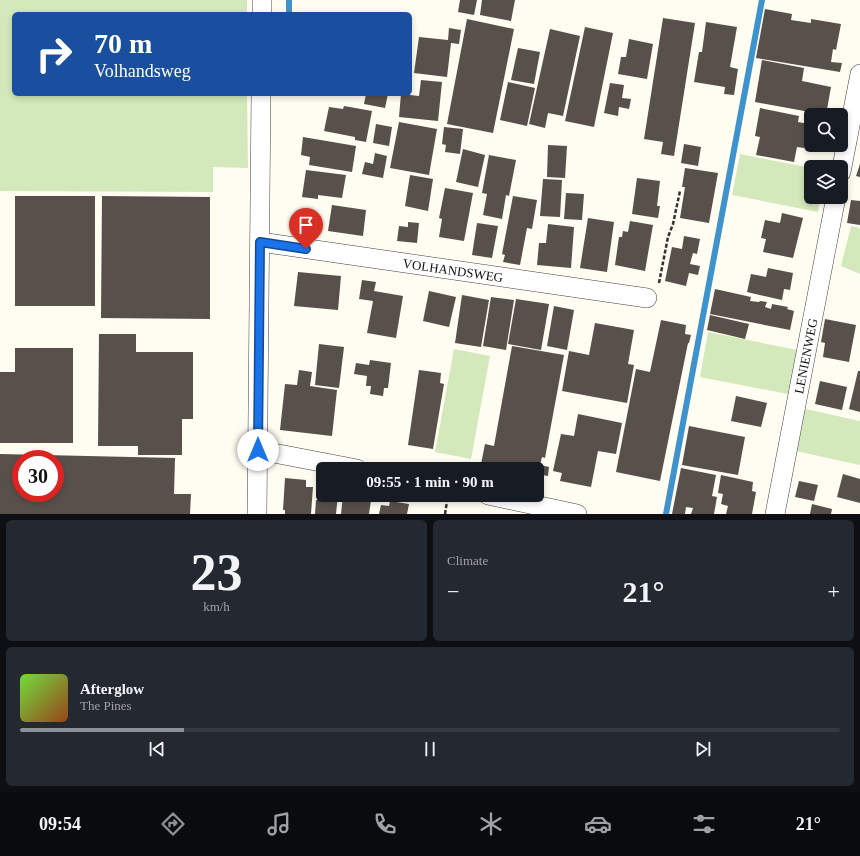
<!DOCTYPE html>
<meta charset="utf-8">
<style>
:root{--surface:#171b24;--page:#242831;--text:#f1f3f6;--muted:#9ea1a6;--line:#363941;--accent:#8c9099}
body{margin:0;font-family:Georgia,serif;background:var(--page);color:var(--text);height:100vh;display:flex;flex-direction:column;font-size:15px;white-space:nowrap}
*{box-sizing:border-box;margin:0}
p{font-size:13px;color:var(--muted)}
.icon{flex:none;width:22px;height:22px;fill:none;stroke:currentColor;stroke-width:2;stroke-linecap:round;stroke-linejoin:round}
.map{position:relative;height:514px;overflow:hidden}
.side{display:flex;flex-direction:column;gap:6px;padding:6px;background:#0d0f14;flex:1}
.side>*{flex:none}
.hud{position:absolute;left:12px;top:12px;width:400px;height:84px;border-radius:6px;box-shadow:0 2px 6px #0003;background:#1a4fa0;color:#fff;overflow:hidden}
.buttons{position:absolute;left:804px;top:108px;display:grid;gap:8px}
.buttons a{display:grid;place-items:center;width:44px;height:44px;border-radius:6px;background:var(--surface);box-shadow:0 2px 6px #0003;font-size:20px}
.speed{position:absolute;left:12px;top:450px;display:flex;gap:8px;font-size:20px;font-weight:700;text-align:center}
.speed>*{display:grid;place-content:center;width:52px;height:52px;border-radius:50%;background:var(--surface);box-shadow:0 2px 6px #0003;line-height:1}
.speed .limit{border:6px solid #d22;background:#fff;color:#111}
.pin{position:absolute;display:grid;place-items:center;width:34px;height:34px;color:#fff;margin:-41px -17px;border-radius:50% 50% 50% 0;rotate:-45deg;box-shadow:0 0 4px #0007}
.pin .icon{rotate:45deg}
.me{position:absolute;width:44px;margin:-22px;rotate:0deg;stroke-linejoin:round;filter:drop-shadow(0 0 3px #0008)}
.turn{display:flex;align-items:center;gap:14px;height:84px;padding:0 16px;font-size:18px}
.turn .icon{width:52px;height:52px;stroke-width:2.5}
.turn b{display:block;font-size:28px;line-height:34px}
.big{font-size:30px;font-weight:700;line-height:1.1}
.side .widget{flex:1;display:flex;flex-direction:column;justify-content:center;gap:6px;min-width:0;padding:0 14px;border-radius:6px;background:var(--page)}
.side .dial{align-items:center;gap:0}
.dial b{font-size:52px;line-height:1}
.song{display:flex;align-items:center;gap:12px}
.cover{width:48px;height:48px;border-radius:6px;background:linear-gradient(135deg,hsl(100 70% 55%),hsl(20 70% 35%))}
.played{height:4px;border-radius:2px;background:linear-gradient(90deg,var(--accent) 20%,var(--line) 20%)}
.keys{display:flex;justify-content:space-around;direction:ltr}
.heat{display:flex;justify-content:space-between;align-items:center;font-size:22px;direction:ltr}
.side .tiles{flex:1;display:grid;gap:6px;grid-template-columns:1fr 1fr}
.widget:last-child{grid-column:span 2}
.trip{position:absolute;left:316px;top:462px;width:228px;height:40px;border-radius:6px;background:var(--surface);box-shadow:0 2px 6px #0003;font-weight:700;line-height:40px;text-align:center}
.menu{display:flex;height:64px;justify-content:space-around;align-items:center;background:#090b0e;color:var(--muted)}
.menu .icon{width:28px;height:28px}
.menu .active{color:var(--accent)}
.menu b{font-size:18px;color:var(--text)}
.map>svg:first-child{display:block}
.green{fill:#d3e9bb}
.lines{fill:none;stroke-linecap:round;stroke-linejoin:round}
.stream{stroke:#3e93cc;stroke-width:6}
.building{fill:#58504b;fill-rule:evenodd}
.street-casing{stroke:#424242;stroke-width:20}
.path{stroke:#313131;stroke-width:2.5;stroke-dasharray:4 2;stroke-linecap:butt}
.street{stroke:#fff;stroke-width:19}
.route-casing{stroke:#114b97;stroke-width:10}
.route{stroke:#1a73e8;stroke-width:7}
.labels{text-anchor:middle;stroke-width:4;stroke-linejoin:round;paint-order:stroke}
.street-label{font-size:13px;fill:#0f0f0f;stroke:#fff}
</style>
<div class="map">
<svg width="860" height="514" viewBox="0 0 860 514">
<rect width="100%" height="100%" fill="#fffcf1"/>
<path class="green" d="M0,0H247V14H14V94H247L248,168L213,167V192L0,191Z
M740,154L811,168V197H820L818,212L732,195Z
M851,226L860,228V274L841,266Z
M708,332L802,351L793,395L700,377Z
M454,349L490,356L471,459L435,452Z
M801,408L860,421V465L791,450Z"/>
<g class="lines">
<path class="stream" d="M289,14V0
M666,514L762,0"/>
</g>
<path class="building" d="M460,0H477L474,15L458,12Z
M482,0H515L511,21L480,15Z
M765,9L792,14L791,20L811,23V19L841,24L836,50L833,49L831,62L842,63L840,72L756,58Z
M663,18L695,23L674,156L661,154L663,142L644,139Z
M467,19L514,29L493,133L447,124Z
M706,22L737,27L730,67L738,69L734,95L724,94L725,87L694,82L699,52H702Z
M585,27L613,33L594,127L565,121Z
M449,28L461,30L459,44L451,43L447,77L414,73L419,37L448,40Z
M550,29L580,36L563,116L548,113L545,128L529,124Z
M629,39L653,44L647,79L618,74L621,57H626Z
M518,48L540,52L534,84L511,80Z
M762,60L804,68L802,81L831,87L826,115L755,102Z
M421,80L442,82L438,121L399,117L401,94L419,96Z
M508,82L535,88L527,126L500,120Z
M610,83L624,85L622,98L631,99L629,109L619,107L618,116L604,113Z
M366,94H388L385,108L364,104Z
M344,106L372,111L366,142L355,140V137L324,131L329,107L343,109Z
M760,108L799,116L798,122L809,124L804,148L797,147L794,162L756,155L760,137L755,136Z
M399,122L437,129L429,175L390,168Z
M376,124L392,127L389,146L373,143Z
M444,127L463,129L460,154L445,152L446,145L442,144Z
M303,137L356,146L352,172L309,165L310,157L301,155Z
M684,144L701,147L698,166L681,163Z
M548,145L567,146L565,178L547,177Z
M463,149L485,155L478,187L456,182Z
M375,153L387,156L383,178L362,174L365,162L373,164Z
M489,155L516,160L509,196L506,195L502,219L483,215L487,194L482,193Z
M860,164V177L856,176Z
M685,168L718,173L709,223L680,218L685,187H682Z
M306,170L346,175L342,198L318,195V199L302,197Z
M410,175L433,179L428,211L405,206Z
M637,178L660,181L657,206H660L658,218L632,214Z
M543,179L562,180L560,217L540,216Z
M445,188L473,193L464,241L439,237L442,219L439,218Z
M566,193L584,194L582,220L564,219Z
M15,196H95V306H15Z
M102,196L210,197V319L101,318Z
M513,196L537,200L532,229L527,228L520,265L503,262L505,255L502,254Z
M851,200L860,201V225L847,223Z
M332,205L366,210L363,236L328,231Z
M782,213L803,218L793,258L763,252L766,239L761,238L765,220L780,223Z
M588,218L614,222L607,272L580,268Z
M630,221L653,225L645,271L615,265L619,237H622L623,231L628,232Z
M408,222L419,223L417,243L397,241L399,226L408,227Z
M477,223L498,226L492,258L472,255Z
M548,224L574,227L571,268L537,265L539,243H546Z
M684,236L700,239L697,254L693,253L690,264L700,266L698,275L689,273L686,286L665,281L672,247L682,249Z
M768,268L793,273L790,290L784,289L782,300L747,292L751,274L766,277Z
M298,272L341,276L338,310L294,306Z
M362,280L376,282L374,291L403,296L396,338L367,333L373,301L359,299Z
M715,289L751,297L750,301L759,302L760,301L767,302L765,307L771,309L772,304L788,307L787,309L794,311L790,330L710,314Z
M429,291L456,297L449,327L423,321Z
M462,295L489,300L481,347L455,343Z
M491,297L514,300L506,350L483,346Z
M516,299L549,304L541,350L508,344Z
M554,306L574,310L567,350L547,346Z
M710,315L749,324L745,339L707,330Z
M825,319L856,325L849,362L823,357L825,343L821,342Z
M661,320L686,325L685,334L691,335L689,343H688L660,481L616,472L636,369L650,372Z
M595,323L634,330L628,364L634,365L627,403L562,391L569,351L589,355Z
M99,334H136V352H193V419H182V455H138V446H98Z
M319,344L344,347L339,388L315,385Z
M512,346L564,355L545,458L542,457L540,465L549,467L548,476L537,474V469H511L481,464L485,444L494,446Z
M15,348H73V443H0V372H15Z
M370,360L391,363L388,388H384L383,396L370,394L371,386H366L367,376L354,374L356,363L369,365Z
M299,370L312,372L310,386L337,390L332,436L280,430L285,384L297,385Z
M419,370L441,373L440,383L444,384L433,449L408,445Z
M858,371H860V412L849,409Z
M820,381L847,387L842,410L815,404Z
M736,396L767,403L761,427L731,421Z
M578,414L622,423L616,454L598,451L591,487L560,481L562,473L553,471L561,434L574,436Z
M689,426L745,437L738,475L682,465Z
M0,454L175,458L174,494H191L190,514H0ZM21,459H55V493H21Z
M681,468L716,475L712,496L717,497L714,514H691L693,508L686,507L685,514H672Z
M843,474L860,479V503L837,497Z
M721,475L753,482L752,491L756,492L752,514H726L728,506L721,504L723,494L718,493Z
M285,478L306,480V487H313L311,514H285V510H283Z
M799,481L818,485L814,501L795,497Z
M320,482H323V495H338L336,514H315L316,500H319Z
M343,495H373V500H371L369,514H341Z
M390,501L409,504L407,514H379L381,505L389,506Z
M812,504L832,509L831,514H810Z"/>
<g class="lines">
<defs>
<g id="street">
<path d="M262,14V0"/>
<path d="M841,172L860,74"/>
<path id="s1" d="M260,242L647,298"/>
<path d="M258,450L357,469"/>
<path d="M488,495L577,514"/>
<path d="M257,514L261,94"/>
<path id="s2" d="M775,514L836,197"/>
</g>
</defs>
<use href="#street" class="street-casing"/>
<path class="path" d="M659,283L668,237L673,224L680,191
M445,514L448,495"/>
<use href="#street" class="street"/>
</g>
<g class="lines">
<defs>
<path id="route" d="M258,450L260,242L306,249"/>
</defs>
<use href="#route" class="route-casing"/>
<use href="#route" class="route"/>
</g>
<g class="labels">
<g class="street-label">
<text dy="5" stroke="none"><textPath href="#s1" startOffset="195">VOLHANDSWEG</textPath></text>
<text dy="5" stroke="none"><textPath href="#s2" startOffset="161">LENIENWEG</textPath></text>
</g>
</g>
</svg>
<div class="buttons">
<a><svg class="icon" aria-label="search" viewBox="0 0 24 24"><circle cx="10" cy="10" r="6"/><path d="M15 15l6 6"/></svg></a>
<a><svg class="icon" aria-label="layers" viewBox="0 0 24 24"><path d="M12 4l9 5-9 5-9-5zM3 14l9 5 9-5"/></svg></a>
</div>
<div class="speed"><div class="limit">30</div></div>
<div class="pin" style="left:306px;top:249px;background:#d93025"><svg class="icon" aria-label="arrive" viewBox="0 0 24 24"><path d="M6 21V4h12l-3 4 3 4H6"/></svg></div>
<svg class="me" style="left:258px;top:450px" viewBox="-20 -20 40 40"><circle r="19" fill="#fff"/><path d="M0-13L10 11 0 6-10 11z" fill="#1a73e8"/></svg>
<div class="trip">09:55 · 1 min · 90 m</div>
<div class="hud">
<div class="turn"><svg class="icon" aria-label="right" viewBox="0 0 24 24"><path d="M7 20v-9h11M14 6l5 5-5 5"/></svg><div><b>70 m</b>Volhandsweg</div></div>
</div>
</div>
<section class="side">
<div class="tiles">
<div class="widget dial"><b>23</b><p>km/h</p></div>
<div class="widget"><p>Climate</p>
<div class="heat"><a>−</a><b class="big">21°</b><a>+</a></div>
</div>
<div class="widget">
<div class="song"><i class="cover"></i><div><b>Afterglow</b><p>The Pines</p></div></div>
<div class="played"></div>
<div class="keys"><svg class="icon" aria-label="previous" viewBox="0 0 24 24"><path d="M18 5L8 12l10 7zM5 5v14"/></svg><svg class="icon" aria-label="pause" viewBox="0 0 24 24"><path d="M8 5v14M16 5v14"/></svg><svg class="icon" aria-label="next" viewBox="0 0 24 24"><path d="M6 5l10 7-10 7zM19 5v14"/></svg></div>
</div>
</div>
</section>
<nav class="menu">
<b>09:54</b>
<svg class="icon active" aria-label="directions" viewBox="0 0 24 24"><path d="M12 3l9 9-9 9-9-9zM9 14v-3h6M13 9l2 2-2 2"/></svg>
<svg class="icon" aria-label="music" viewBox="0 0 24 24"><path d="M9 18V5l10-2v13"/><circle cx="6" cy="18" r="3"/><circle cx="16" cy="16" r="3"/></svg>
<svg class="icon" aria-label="phone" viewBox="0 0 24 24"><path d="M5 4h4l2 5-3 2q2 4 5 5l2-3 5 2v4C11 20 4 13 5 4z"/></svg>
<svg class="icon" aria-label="climate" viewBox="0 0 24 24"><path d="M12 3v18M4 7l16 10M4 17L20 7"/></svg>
<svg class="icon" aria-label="car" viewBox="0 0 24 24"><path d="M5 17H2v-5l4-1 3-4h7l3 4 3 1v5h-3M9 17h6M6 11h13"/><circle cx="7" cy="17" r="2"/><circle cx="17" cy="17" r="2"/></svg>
<svg class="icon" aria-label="filters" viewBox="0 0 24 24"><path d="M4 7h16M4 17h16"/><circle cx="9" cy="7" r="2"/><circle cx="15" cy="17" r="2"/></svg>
<b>21°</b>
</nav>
